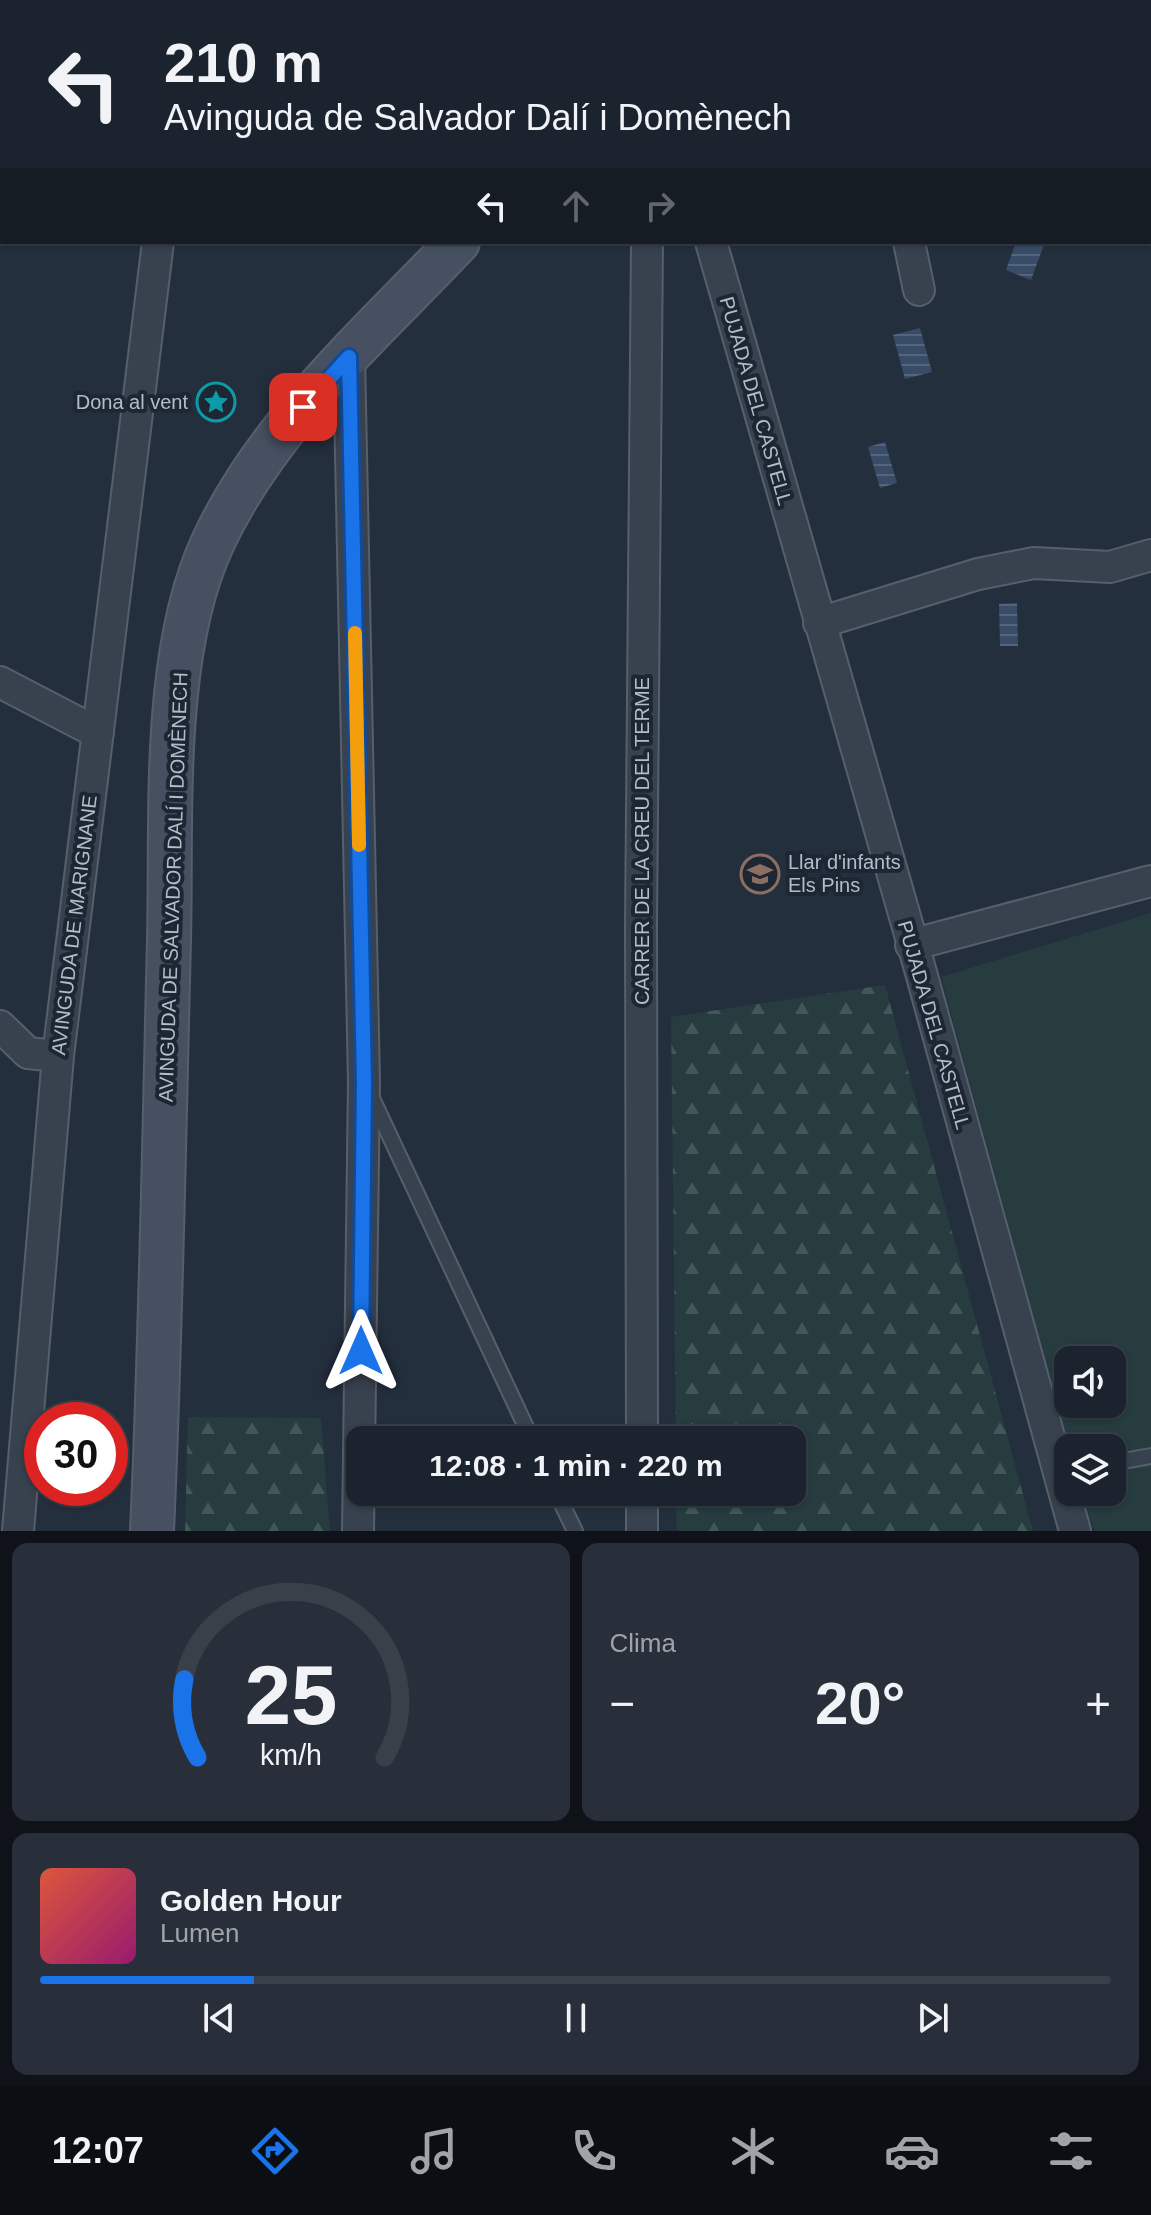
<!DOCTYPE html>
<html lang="es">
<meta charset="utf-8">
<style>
:root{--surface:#1b232e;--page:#282f3a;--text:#f1f3f6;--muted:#a0a4aa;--line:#39404a;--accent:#1a73e8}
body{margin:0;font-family:Helvetica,sans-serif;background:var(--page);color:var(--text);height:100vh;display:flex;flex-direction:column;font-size:30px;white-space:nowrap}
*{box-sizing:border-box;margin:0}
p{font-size:26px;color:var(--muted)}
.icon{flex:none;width:44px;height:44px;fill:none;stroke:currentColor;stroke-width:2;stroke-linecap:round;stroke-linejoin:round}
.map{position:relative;height:1531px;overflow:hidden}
.sheet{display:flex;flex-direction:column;gap:12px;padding:12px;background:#0f1319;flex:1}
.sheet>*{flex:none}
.hud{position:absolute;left:0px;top:0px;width:1152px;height:244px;box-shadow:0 2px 6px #0004,0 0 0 2px var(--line);background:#1b232e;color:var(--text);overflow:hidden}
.buttons{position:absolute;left:1054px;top:1346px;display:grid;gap:16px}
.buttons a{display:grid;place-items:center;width:72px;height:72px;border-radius:16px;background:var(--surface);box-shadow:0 2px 6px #0004,0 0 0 2px var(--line);font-size:40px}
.speed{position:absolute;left:24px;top:1402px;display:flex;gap:16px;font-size:40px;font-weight:700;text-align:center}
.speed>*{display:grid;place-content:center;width:104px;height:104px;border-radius:50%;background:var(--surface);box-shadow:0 2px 6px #0004,0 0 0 2px var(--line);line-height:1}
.speed .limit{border:12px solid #d22;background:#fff;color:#111}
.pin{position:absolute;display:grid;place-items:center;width:68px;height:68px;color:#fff;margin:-34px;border-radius:16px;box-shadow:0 4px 12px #0006}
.me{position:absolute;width:88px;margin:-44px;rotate:0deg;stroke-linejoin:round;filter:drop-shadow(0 0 6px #0008)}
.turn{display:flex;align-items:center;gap:28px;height:168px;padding:0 32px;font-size:36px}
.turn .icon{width:104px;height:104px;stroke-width:2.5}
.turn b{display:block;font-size:56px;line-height:68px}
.lanes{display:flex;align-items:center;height:76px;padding:0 32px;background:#0003;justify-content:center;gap:40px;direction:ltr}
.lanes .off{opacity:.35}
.big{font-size:60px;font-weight:800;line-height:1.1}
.sheet .widget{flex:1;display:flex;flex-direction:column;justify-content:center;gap:12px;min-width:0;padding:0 28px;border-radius:16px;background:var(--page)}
.sheet .dial{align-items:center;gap:0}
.dial svg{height:208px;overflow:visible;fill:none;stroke:var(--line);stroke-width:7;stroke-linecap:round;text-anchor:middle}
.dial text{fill:var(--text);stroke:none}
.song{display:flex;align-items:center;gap:24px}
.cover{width:96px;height:96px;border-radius:12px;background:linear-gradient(135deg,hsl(10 70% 55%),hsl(320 70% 35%))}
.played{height:8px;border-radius:4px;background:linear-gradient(90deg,var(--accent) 20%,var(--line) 20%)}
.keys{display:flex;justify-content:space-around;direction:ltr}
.heat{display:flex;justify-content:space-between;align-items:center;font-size:44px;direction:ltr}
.sheet .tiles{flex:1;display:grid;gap:12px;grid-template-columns:1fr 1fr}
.widget:last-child{grid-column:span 2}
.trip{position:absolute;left:346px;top:1426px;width:460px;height:80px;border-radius:16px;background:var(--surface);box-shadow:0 2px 6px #0004,0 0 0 2px var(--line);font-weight:800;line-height:80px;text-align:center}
.tabs{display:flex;height:128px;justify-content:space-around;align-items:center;background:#0b0e12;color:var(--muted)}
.tabs .icon{width:56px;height:56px}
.tabs .current{color:var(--accent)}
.tabs b{font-size:36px;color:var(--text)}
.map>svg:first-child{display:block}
.grass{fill:#263c3f;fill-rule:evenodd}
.forest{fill:url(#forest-firs)}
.water{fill:url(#water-rules)}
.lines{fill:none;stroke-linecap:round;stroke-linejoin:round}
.lane-casing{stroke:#565f6c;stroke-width:18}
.street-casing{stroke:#565f6c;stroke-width:34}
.secondary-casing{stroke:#565f6c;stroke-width:46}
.lane{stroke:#38414e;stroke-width:14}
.street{stroke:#38414e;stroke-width:30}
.secondary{stroke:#465061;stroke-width:42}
.route-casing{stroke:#114b97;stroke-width:20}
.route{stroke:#1a73e8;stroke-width:14}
.slow{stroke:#f59e0b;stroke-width:14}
.labels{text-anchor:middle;stroke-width:8;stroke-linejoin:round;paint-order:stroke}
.street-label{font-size:20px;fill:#b4bcc9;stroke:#1d2633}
.poi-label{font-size:20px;fill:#b4bcc9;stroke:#1d2633;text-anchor:end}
</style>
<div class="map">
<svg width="1151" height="1531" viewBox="0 0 1151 1531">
<defs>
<pattern id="forest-firs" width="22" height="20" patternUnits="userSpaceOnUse" patternTransform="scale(2)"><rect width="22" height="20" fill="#263c3f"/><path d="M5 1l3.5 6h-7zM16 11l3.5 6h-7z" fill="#435659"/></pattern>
<pattern id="water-rules" width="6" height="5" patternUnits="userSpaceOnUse" patternTransform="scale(2)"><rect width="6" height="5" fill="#394c67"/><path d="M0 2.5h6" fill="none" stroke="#53647b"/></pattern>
</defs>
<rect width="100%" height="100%" fill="#242f3e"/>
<path class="grass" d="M1151,913V1531H1094L1082,1492H1112V1448H1069L941,977ZM1068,1360H1112V1404H1068Z"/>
<path class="forest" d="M885,985L1033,1531H677L676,1492H792V1440H676L671,1017Z
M188,1417L321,1418L330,1531H185Z"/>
<path class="water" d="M1016,242H1045L1031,280L1006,270Z
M920,328L932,372L905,379L893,335Z
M885,442L897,483L880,488L868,447Z
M1017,603L1018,646H1000L999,604Z"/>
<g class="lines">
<defs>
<path id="lane" d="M371,1096L532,1440
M1112,1463L1151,1456
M556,1492L575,1531"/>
<path id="street" d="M444,0V2
M640,0L641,2
M182,2V0
M407,2L409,0
M0,16L2,0
M711,242L920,969L1075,1531
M909,242L919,290
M349,357L364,1082L358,1531
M819,623L978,574L1034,563L1110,567L1151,555
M0,682L98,733
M911,945L1151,881
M0,1026L28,1053L58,1056
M642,1440L641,924L647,242
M642,1492V1531
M18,1531L58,1056L158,242"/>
<path id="secondary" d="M685,2L687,0
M152,1531C161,1334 164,1137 169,940C172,818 161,653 213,542C268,424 370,335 458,242"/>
</defs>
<use href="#lane" class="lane-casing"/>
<use href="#street" class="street-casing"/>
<use href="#secondary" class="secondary-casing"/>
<use href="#lane" class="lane"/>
<use href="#street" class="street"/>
<use href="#secondary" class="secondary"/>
</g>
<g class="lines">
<defs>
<path id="route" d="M303,407L349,357L364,1082L361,1351"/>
</defs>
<use href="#route" class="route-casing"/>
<use href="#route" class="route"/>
<path class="slow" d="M355,633L359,845"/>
</g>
<defs>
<symbol id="sight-ring" viewBox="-11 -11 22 22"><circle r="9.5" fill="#1d2633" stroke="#0f9aa8" stroke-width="1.5"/><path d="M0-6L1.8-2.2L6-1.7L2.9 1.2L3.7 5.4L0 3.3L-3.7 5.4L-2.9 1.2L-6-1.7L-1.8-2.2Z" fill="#0f9aa8"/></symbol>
<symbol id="school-ring" viewBox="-11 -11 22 22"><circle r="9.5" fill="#1d2633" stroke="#8d6e63" stroke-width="1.5"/><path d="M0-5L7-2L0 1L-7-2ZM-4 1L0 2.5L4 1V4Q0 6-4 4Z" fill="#8d6e63"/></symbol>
</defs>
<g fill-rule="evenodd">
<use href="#sight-ring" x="194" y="380" width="44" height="44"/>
<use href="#school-ring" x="738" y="852" width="44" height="44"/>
</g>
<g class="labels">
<g class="street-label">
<text transform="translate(756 401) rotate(74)" y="7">PUJADA DEL CASTELL</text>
<text transform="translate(642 841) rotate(-90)" y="7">CARRER DE LA CREU DEL TERME</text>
<text transform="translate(173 887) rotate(-88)" y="7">AVINGUDA DE SALVADOR DALÍ I DOMÈNECH</text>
<text transform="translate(74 925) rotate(-83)" y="7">AVINGUDA DE MARIGNANE</text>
<text transform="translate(934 1025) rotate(74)" y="7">PUJADA DEL CASTELL</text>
</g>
<g class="poi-label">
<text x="188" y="409">Dona al vent</text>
<text x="788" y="869" text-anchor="start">Llar d'infants<tspan x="788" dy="23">Els Pins</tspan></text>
</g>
</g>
</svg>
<div class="buttons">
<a><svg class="icon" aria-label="sound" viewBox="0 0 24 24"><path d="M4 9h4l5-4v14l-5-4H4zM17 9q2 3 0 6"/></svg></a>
<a><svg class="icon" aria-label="layers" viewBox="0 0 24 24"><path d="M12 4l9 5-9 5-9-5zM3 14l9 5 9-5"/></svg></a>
</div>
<div class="speed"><div class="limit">30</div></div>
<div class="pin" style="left:303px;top:407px;background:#d93025"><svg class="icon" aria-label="arrive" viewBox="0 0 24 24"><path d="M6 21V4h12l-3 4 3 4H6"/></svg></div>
<svg class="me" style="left:361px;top:1351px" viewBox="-20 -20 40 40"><path d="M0-17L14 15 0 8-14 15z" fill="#1a73e8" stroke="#fff" stroke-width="4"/></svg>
<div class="trip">12:08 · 1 min · 220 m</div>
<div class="hud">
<div class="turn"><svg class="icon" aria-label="left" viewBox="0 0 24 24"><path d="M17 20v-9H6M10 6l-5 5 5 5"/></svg><div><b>210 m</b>Avinguda de Salvador Dalí i Domènech</div></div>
<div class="lanes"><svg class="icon" aria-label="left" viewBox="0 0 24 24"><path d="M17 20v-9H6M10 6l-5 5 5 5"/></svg><svg class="icon off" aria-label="ahead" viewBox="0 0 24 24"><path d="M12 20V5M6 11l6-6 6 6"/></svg><svg class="icon off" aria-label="right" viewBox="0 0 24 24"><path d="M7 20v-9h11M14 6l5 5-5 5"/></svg></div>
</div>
</div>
<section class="sheet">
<div class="tiles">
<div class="widget dial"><svg viewBox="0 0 100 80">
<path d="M14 69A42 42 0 1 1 86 69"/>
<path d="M14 69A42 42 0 0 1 9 39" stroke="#1a73e8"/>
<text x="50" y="56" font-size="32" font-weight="700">25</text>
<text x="50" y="72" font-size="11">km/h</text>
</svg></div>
<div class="widget"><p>Clima</p>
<div class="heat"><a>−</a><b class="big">20°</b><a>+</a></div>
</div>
<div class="widget">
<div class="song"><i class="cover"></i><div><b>Golden Hour</b><p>Lumen</p></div></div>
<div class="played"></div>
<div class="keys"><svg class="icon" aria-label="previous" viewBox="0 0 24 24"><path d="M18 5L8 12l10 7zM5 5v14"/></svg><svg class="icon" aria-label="pause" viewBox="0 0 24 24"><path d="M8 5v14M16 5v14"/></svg><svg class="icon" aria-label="next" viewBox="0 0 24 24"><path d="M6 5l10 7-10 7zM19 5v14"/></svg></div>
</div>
</div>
</section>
<nav class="tabs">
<b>12:07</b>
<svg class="icon current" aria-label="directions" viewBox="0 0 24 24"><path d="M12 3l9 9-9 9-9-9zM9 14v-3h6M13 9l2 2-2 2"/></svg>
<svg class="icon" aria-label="music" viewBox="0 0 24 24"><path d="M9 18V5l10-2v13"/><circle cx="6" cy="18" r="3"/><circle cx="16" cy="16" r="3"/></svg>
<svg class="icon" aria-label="phone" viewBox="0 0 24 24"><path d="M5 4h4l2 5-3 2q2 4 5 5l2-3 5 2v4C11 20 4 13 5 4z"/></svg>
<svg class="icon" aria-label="climate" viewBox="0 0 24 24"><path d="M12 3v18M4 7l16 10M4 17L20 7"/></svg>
<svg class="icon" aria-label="car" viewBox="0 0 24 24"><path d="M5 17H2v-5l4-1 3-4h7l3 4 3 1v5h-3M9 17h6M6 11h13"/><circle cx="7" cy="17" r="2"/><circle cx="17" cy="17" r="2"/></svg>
<svg class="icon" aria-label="filters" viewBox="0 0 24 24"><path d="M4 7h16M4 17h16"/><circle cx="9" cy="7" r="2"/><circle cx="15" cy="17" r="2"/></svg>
</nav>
